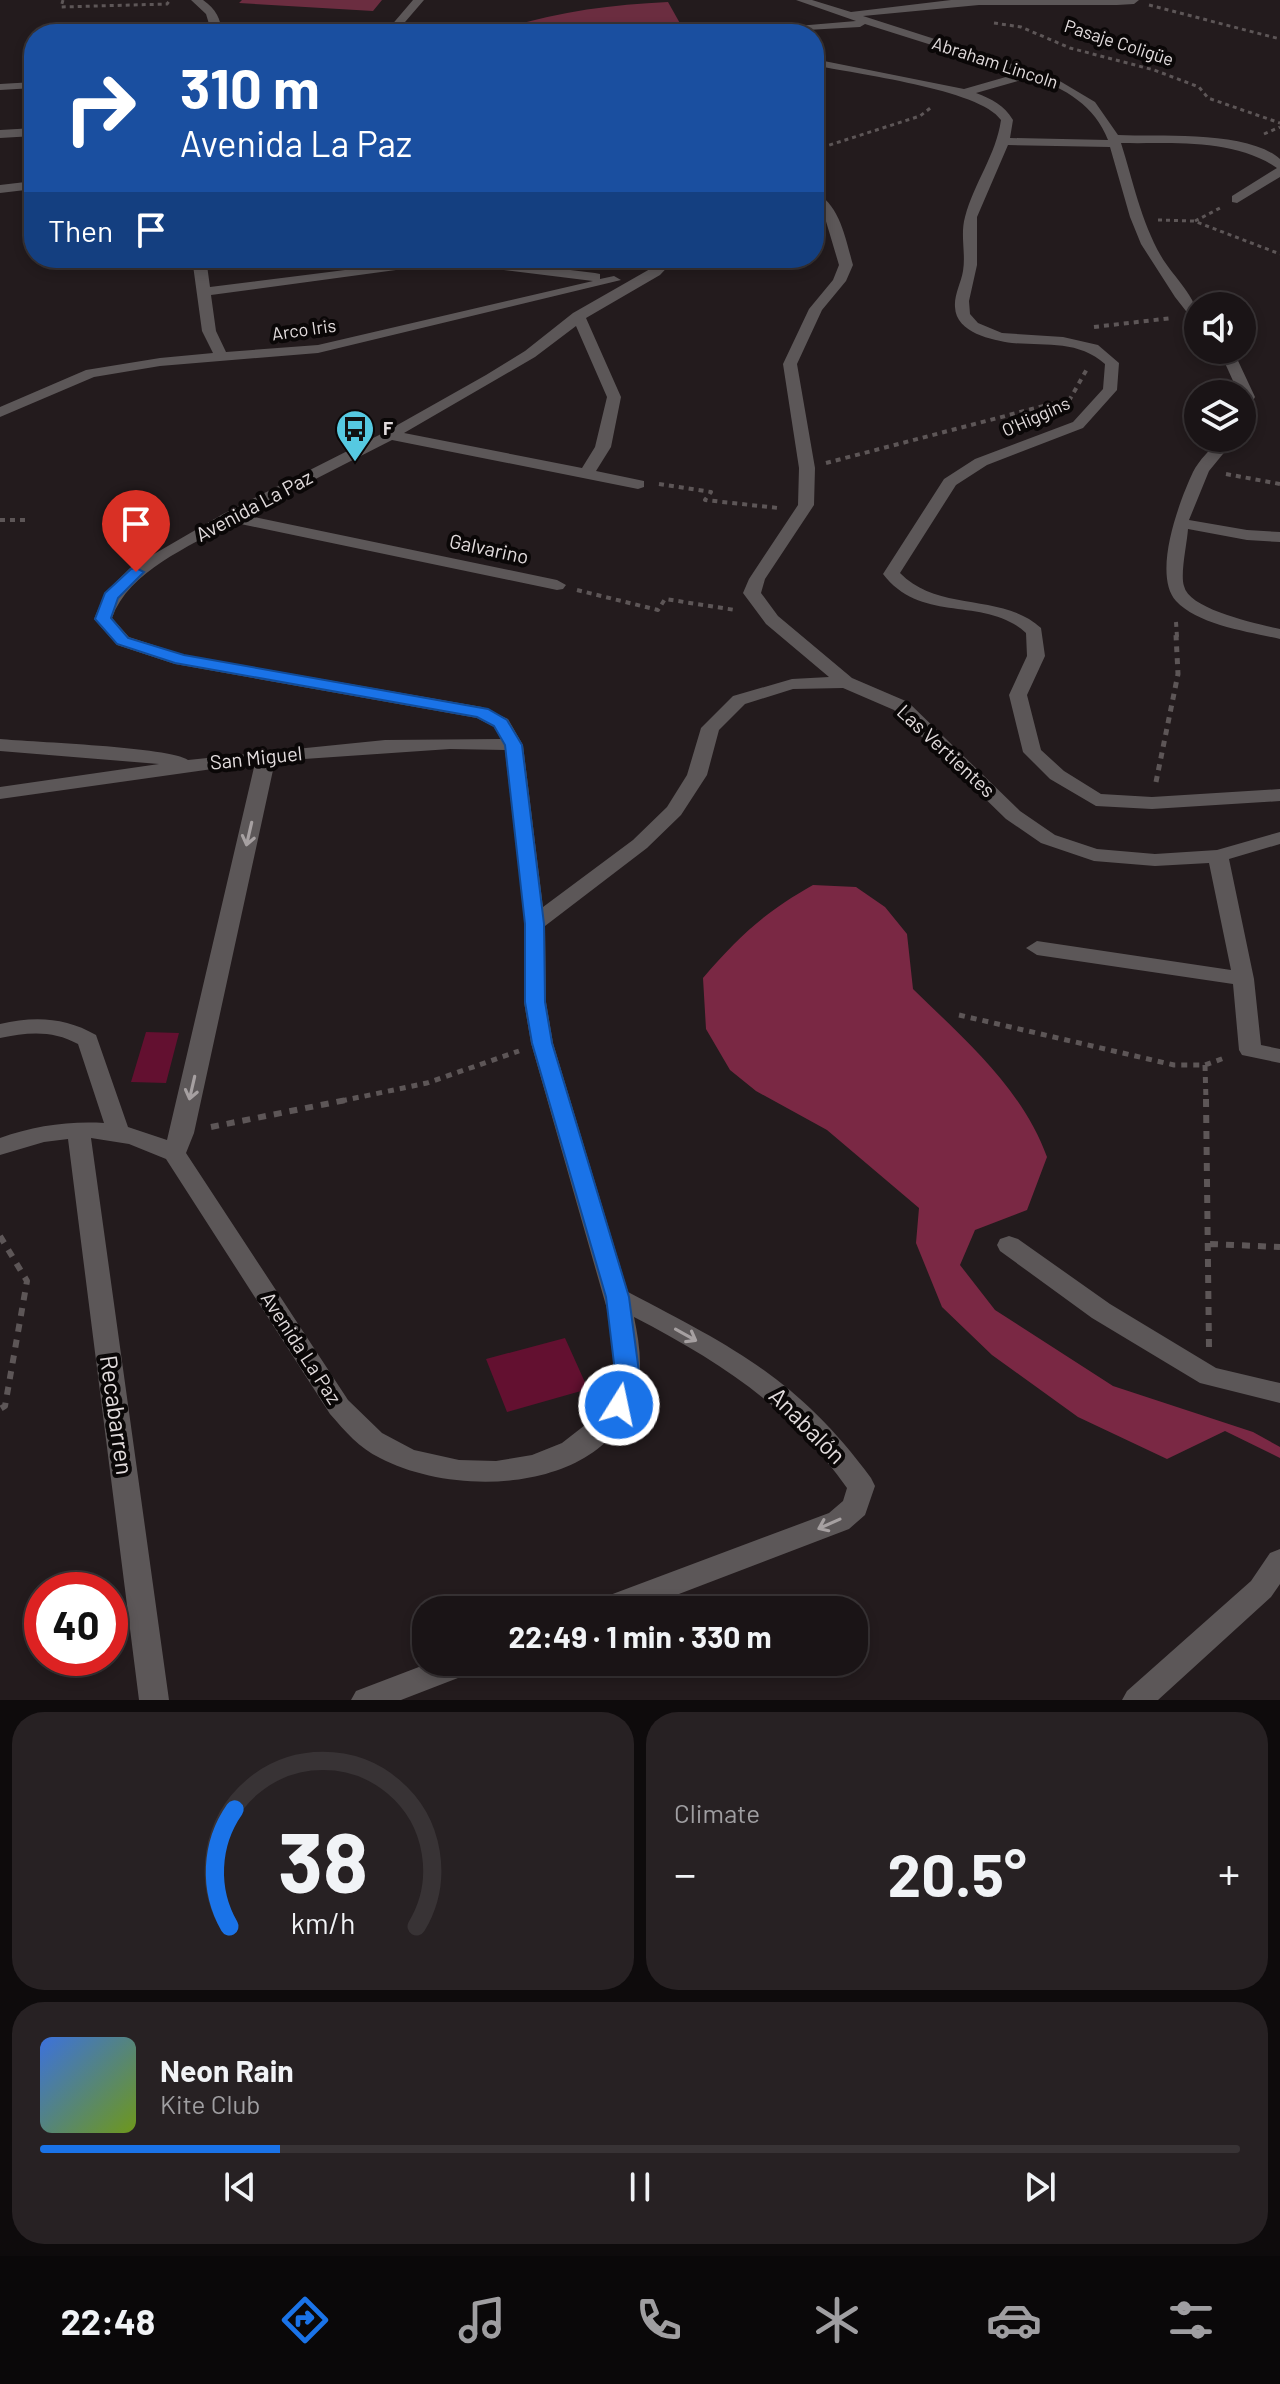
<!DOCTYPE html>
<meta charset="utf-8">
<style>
:root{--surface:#1a1416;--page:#272123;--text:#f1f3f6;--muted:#9f9ea1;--line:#383335;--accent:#1a73e8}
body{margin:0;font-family:Barlow,sans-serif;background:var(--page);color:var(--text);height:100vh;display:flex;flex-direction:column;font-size:30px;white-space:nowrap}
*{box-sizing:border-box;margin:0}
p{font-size:26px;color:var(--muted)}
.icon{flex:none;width:44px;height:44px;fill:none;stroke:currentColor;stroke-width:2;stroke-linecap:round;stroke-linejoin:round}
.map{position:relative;height:1700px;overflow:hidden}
.details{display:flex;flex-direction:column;gap:12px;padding:12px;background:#0e0b0c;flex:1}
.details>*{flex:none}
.hud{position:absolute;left:24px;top:24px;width:800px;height:244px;border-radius:32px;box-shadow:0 4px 12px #0003,0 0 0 2px var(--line);background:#1a4fa0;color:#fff;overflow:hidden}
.buttons{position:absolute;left:1184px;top:292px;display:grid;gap:16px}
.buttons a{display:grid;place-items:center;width:72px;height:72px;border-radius:50%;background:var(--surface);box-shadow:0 4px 12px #0003,0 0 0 2px var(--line);font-size:40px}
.speed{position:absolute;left:24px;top:1572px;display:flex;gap:16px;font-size:40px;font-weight:700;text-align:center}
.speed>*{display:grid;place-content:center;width:104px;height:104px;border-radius:50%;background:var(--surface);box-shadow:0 4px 12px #0003,0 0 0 2px var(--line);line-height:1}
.speed .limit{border:12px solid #d22;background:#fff;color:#111}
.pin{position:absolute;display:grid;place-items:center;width:68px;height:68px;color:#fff;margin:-82px -34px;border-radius:50% 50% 50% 0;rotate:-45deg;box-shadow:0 0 8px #0007}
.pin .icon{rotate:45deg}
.me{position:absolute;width:88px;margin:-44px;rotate:10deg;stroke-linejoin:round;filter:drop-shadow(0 0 6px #0008)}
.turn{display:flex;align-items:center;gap:28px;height:168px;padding:0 24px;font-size:36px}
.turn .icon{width:104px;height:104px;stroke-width:2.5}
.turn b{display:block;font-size:56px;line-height:68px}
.then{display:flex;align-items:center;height:76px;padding:0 24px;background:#0003;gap:16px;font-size:30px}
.big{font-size:60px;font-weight:700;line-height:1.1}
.details .widget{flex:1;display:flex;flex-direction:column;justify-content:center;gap:12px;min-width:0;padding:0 28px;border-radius:32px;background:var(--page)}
.details .dial{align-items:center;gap:0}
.dial svg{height:208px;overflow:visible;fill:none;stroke:var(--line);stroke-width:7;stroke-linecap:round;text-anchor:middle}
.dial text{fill:var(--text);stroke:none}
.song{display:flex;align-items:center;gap:24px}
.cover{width:96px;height:96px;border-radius:12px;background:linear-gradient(135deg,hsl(220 70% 55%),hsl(80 70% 35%))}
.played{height:8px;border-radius:4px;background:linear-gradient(90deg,var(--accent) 20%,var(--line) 20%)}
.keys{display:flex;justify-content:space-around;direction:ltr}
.heat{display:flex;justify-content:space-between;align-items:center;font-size:44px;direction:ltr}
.details .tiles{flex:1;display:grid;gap:12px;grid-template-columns:1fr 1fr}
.widget:last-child{grid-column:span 2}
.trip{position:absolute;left:412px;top:1596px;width:456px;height:80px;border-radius:32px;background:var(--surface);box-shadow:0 4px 12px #0003,0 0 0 2px var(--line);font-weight:700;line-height:80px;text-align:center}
.dock{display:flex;height:128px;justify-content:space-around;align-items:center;background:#0a0809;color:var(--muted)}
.dock .icon{width:56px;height:56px}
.dock .active{color:var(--accent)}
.dock b{font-size:36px;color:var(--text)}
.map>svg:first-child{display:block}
.green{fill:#6b2d40}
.forest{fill:#7a2844}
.building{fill:#631030}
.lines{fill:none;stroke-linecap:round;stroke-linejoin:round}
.path-far3{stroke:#5d5657;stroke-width:3;stroke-dasharray:4 4;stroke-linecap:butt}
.path-far2{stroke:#5d5657;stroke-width:4;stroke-dasharray:5 5;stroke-linecap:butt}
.path-far1{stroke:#5d5657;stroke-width:5;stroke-dasharray:6 6;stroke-linecap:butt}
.path{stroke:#5d5657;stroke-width:6;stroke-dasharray:8 8;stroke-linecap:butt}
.minor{fill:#5c5758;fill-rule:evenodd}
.oneway{stroke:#a6a0a1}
.route{fill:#1a73e8;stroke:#114b97;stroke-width:2}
.labels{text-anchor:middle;stroke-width:8;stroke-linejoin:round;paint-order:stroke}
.far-street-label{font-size:18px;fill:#e2dcdd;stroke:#0a0707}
.far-poi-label{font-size:18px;font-weight:bold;fill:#e2dcdd;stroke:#0a0707;text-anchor:start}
.street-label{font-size:20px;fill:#e2dcdd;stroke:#0a0707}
.near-street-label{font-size:24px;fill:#e2dcdd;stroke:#0a0707}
</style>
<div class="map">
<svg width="1280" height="1700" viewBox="0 0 1280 1700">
<rect width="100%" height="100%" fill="#231b1d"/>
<path class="green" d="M242,0H382L373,11L239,3Z
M668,2L686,34H634L618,26L576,34L495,32C552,12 608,5 668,2Z"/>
<path class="forest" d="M813,885L856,887L885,907L907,934L913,989C964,1039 1022,1088 1047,1157L1027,1210L975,1230L960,1265L995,1310L1113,1386L1253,1432L1280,1447V1458L1225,1431L1167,1459L1078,1417L992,1355L942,1307L916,1243L919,1208L827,1130L756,1091L730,1070L706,1029L703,978C739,936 765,912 813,885Z"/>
<path class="building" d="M146,1032L179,1033L166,1083L131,1082Z
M565,1338L588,1389L507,1412L486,1359Z"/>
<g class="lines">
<path class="path-far3" d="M63,0L61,7L167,4L170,0
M1149,5L1280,39
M994,23L1021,27L1070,48L1154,70L1199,87L1208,98L1280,123
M814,111L826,107
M1264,134L1280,127
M814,150L920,116L933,106
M1158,220L1194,221L1280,254
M1195,221L1222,207"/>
<path class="path-far2" d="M1094,327L1172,318
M826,463L1070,399L1087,369
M1226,474L1280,484
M659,484L711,492L705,500L778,508
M0,520H30
M577,590L658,610L665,599L735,610
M1176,622L1177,637"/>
<path class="path-far1" d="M1156,782L1178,674L1176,635
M959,1015L1174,1065H1205L1227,1057
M1205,1065L1206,1101
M341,1101L427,1083L519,1051"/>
<path class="path" d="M1206,1099L1209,1348
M211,1127L351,1099
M0,1236L27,1281L5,1406L0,1409
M1210,1244L1280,1247"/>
<path class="minor" d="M191,0H203C216,9 221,19 222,34H212L206,14Z
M413,0H424L399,29L429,31L434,34H384Z
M796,0H812L851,12L951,0H1139L1134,4L1117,5H979L863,16L1053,77L1095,102L1118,135C1161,137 1247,130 1280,159V177L1237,203L1232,202V196L1277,168C1233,138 1173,144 1121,143C1133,181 1141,221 1161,256C1173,277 1198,297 1198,321L1193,320L1175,297L1141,244L1130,217L1110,147L1008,145L977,217V265L969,301L970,314L978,323L1002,333L1063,337L1098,345L1119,363L1117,390L1083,428L987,465L956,485L900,573C939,613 1001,592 1041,628L1045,656L1027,695L1041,750L1064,771L1101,794L1152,797L1280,789V801L1152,809L1096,806L1050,779L1023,752L1009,695L1027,656L1026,633C985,595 922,625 883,574L944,479L975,459L1073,422L1103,389L1105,364C1078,340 1045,346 1012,343C992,340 956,333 955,307C954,295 961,283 963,271C966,253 960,235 965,217C974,183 996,155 1001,120C980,89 854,74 814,65V59L964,89L1020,73L865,24L860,27L735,34L740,31L856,21ZM1032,77C1065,88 1095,106 1108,140L1010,138L1013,120C1004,105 992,99 976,93Z
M34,82V88L0,90V84Z
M34,128V136L0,138V130Z
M34,181V189L0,193V185Z
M814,192C840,203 846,241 853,265L846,281L822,310L797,364L815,468L814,505L765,579L761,593L778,616L852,678L908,702L1020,811L1055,835L1097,849L1155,854L1217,850L1280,832V844L1229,859L1254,979L1261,1045L1280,1049V1063L1242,1055L1239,1050L1233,984L1037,955L1026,948L1037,941L1231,970L1209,863L1155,866L1094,861L1041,843L1006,819L894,710L843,688L793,689L745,704L719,730L707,775L681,815L647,848L545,926L546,1002L553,1043L628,1292C733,1347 798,1379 871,1478L875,1486L865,1515L849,1529L637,1610H590L594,1601L829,1513L843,1501L847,1488C789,1406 722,1363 634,1317C639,1341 643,1366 637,1390C610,1493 458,1499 380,1458C359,1448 345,1431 330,1414L166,1159L129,1144L91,1138L169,1700H139L68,1139L44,1142L0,1155V1138C34,1126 68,1121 104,1123L78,1044C53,1030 28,1032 0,1038V1024C34,1016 65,1017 96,1035L128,1127L167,1140L255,763L0,799V787L159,764L0,751V739C31,742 171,747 188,760L385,740L501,739L494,727L477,718L175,664L117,645L94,619L105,593L130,568L223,514L385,432L486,375L525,351L573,313L650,269L661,258H676L660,275L586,318L621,397L611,447L596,471L644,481V487L638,489L392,440L245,515L557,580L566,585L563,589L557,590L231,522C189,548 129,570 112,618L129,637L184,655L482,707L508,719L523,745L543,907L633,840L667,807L687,775L701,728L733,696L792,679L829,677L766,624L743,593L749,579L798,505L799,468L783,364L809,309L833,280L839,265L825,218L814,203ZM576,326L607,397L595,447L582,468L404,433L535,357ZM450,749L505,750L525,924L524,1002L531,1043L609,1316L614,1353L611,1391L594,1418L562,1443L532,1455L496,1461L459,1460L414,1450L382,1433L348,1400L186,1153L194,1133L275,761Z
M192,258H206L210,287L440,258H472L595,273L600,274V279L614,276L621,280L318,353L160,366L94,377L0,417V407L86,370L160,358L213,353L202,331ZM463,265L593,281L318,345L226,352L216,331L211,295L418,267Z
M1219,350H1233L1255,397L1247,412L1242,414V394H1239Z
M1220,438H1236L1209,471L1189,520L1247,530L1280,532V542L1247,540L1188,529C1187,544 1180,574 1184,586C1189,610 1259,624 1280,629V639C1250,632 1198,625 1176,601C1152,574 1179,502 1193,472C1199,460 1211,449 1220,438Z
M1009,1236L1018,1239L1110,1304L1216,1368L1280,1383V1403L1200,1383L1092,1318L1000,1251L997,1245L1000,1239Z
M1280,1549V1584L1271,1597L1158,1700H1122L1127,1691L1251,1581L1270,1553Z
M432,1662H481L476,1671L401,1700H351L356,1691Z"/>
</g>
<defs><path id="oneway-shaft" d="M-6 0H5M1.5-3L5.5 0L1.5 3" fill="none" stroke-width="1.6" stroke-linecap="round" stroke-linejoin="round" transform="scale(2)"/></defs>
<g class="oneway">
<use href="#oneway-shaft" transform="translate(249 834) rotate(103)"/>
<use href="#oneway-shaft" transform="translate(192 1088) rotate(103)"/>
<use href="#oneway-shaft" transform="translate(686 1335) rotate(29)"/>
<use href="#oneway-shaft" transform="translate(829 1524) rotate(156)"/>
</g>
<path class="route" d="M136,568L144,572L118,598L111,618L128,638L184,655L488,709L507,720L522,745L544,924L545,1002L552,1043L629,1297L639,1372L628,1411L619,1414L611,1411L607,1405L615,1372L606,1297L532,1043L525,1002V924L505,745L494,726L477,717L175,663L117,644L95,619L105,593L131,569Z"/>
<defs>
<symbol id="bus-pin" viewBox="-11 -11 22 30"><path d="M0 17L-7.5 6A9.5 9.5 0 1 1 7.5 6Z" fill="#56c9e1" stroke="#0a0707"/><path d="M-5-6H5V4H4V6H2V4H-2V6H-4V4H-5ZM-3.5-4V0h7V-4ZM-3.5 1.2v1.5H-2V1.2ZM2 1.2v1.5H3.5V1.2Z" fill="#111"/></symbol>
</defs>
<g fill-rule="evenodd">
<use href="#bus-pin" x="333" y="407" width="44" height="60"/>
</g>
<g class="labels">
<g class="far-street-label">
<text transform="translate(1119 43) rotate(18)" y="6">Pasaje Coligüe</text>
<text transform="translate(995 63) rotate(18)" y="6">Abraham Lincoln</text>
<text transform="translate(304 330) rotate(-8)" y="6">Arco Iris</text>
<text transform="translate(1036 417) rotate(-24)" y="6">O'Higgins</text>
</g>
<g class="far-poi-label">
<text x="383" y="435">F</text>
</g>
<g class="street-label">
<text transform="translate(254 506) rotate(-28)" y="7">Avenida La Paz</text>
<text transform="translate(489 549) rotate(12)" y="7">Galvarino</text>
<text transform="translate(946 751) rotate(43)" y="7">Las Vertientes</text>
<text transform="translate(256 758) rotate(-6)" y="7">San Miguel</text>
<text transform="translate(301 1348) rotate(57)" y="7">Avenida La Paz</text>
</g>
<g class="near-street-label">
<text transform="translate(116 1415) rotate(82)" y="8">Recabarren</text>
<text transform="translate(807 1426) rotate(45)" y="8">Anabalón</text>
</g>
</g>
</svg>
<div class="buttons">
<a><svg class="icon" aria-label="sound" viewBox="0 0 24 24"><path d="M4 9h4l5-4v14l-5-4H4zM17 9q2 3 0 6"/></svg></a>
<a><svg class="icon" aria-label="layers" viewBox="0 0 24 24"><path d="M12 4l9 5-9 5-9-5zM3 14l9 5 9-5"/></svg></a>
</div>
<div class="speed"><div class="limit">40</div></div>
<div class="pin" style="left:136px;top:572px;background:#d93025"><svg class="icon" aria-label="arrive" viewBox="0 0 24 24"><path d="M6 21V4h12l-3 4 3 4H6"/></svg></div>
<svg class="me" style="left:619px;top:1405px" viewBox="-20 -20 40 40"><circle r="17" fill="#1a73e8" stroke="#fff" stroke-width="3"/><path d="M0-11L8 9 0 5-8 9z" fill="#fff"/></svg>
<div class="trip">22:49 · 1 min · 330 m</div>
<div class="hud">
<div class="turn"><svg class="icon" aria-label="right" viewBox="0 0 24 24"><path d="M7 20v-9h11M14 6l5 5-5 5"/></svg><div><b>310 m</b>Avenida La Paz</div></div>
<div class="then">Then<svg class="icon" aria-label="arrive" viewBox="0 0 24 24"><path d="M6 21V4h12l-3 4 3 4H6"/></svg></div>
</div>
</div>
<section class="details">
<div class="tiles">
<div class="widget dial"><svg viewBox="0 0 100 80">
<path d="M14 69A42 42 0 1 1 86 69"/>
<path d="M14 69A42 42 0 0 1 16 24" stroke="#1a73e8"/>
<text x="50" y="56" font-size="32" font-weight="700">38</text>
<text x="50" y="72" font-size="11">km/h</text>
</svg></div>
<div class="widget"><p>Climate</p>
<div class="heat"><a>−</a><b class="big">20.5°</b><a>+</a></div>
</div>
<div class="widget">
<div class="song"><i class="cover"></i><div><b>Neon Rain</b><p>Kite Club</p></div></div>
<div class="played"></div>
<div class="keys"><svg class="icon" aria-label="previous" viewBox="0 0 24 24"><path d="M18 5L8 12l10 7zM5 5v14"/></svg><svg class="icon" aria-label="pause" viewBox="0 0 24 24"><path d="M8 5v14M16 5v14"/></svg><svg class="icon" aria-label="next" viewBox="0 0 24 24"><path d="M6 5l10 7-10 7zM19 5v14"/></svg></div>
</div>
</div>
</section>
<nav class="dock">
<b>22:48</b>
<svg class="icon active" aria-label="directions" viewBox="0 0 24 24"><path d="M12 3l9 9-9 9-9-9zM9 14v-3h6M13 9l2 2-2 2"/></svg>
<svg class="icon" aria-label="music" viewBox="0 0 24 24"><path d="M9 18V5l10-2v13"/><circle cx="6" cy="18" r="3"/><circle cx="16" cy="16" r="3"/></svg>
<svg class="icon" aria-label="phone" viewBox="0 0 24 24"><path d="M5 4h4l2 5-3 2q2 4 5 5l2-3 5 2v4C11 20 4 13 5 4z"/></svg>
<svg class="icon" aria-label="climate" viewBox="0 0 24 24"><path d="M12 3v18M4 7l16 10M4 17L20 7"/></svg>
<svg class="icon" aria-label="car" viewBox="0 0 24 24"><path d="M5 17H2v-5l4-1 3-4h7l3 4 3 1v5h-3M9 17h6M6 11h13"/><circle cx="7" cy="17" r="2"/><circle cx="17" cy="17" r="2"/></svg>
<svg class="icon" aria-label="filters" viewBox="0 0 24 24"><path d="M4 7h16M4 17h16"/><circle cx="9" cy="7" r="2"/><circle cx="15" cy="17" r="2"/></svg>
</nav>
